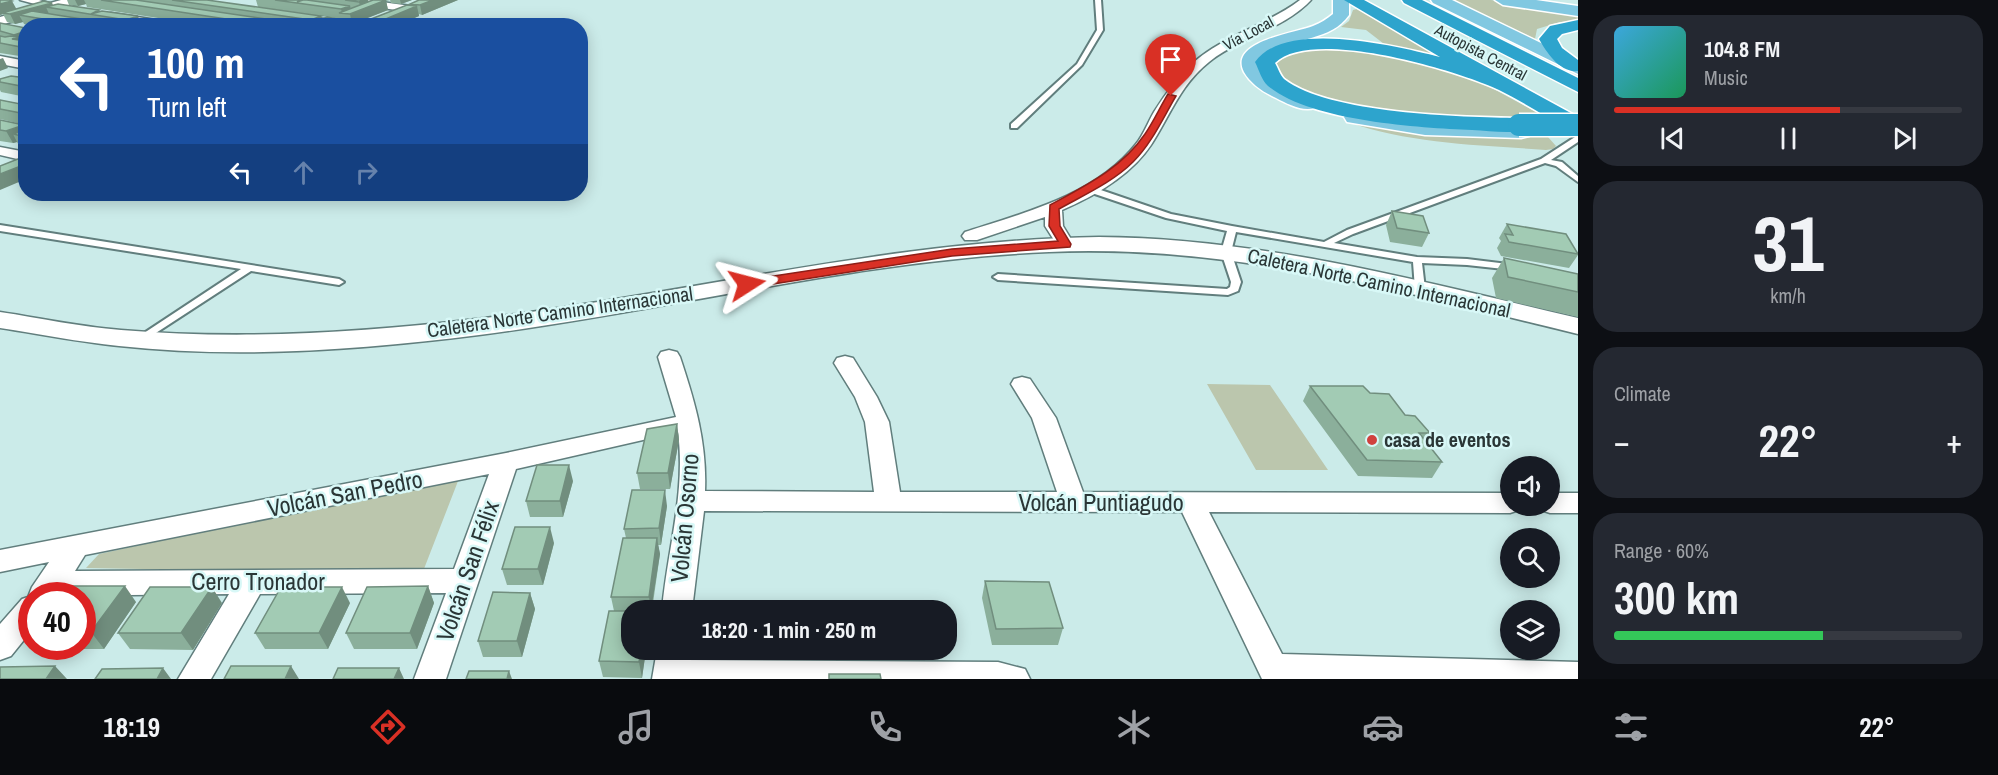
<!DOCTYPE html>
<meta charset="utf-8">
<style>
:root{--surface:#171b24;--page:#242831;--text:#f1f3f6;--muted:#9ea1a6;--line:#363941;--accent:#d93025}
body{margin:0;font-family:"Archivo Narrow",sans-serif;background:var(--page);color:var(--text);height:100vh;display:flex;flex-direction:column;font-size:22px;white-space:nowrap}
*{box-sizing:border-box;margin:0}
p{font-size:20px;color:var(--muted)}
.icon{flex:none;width:33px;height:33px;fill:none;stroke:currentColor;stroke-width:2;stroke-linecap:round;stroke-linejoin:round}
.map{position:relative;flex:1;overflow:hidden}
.sheet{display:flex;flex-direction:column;gap:15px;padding:15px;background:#0d0f14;width:420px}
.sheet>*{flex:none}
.hud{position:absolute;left:18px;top:18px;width:570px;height:183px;border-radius:24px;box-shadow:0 3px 15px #0003;background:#1a4fa0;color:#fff;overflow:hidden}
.tools{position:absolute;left:1500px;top:456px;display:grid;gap:12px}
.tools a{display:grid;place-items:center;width:60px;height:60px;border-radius:50%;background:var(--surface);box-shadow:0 3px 15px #0003;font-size:30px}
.speed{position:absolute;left:18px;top:582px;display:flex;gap:12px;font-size:30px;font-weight:700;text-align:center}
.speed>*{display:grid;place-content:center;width:78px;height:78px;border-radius:50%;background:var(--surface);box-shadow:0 3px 15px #0003;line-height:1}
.speed .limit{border:9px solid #d22;background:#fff;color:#111}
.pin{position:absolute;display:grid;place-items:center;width:51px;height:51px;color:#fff;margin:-62px -26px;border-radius:50% 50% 50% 0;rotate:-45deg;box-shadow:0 0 6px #0007}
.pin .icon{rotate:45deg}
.me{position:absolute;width:66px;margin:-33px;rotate:81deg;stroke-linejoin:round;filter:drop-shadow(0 0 4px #0008)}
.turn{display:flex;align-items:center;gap:21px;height:126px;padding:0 30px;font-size:27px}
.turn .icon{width:78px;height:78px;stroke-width:2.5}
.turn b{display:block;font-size:42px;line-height:51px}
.lanes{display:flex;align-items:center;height:57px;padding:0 30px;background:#0003;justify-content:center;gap:30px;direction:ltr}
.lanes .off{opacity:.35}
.big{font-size:45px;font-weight:700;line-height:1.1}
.sheet .tile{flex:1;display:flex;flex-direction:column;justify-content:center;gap:9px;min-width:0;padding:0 21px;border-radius:24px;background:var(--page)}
.sheet .dial{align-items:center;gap:0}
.dial b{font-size:78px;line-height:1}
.song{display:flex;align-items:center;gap:18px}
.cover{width:72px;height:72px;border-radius:9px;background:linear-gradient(135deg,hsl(200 70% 55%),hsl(150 70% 35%))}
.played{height:6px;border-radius:3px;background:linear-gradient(90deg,var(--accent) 65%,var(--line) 65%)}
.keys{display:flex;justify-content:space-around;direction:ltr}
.heat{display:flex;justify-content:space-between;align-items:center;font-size:33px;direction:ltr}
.charge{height:9px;border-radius:4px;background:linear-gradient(90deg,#34c759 60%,var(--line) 0)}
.trip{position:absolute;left:621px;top:600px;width:336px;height:60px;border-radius:24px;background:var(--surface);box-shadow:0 3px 15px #0003;font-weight:700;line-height:60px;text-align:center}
.dock{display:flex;height:96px;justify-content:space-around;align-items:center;background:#090b0e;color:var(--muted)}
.dock .icon{width:42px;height:42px}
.dock .selected{color:var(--accent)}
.dock b{font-size:27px;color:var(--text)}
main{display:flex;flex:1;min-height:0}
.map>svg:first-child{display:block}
.green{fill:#bbc6ad}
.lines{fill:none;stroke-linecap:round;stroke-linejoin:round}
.service-casing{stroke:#617e7d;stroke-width:4}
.minor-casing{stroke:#617e7d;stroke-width:3}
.tertiary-casing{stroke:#617e7d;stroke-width:3}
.primary-casing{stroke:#fff;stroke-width:3}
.motorway-casing{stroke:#fff;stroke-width:3}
.service{fill:#fff;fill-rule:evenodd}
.minor{fill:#fff;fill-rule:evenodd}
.tertiary{fill:#fff;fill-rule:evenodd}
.primary{fill:#81c8e1;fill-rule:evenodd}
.motorway{fill:#2da4cd;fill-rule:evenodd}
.motorway-bridge-casing{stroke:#fff;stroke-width:25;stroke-linecap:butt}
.motorway-bridge{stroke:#2da4cd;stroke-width:22}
.wall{fill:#8baf9b}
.shaded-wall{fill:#718e7e}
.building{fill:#a2cbb4;stroke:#718e7e;stroke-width:1.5}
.route{fill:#d93025;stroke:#8d1f18;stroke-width:1.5}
.poi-dot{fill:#d0413e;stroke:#d8f8f7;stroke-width:2}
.labels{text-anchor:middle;stroke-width:5;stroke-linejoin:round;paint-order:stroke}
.far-street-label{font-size:16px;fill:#2a3636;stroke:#d8f8f7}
.street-label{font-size:20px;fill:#2a3636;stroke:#d8f8f7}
.poi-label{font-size:20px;font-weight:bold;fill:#2a3636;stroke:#d8f8f7;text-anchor:start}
.near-street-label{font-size:24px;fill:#2a3636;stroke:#d8f8f7}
</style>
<main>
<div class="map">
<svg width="1578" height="679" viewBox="0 0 1578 679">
<rect width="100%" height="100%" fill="#cbebe9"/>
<path class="green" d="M1453,0H1491L1578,14V21L1560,22L1537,29L1535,39Z
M1357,9L1445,59L1388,47L1366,30L1341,27L1349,21L1353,10Z
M1341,48L1389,53L1477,80L1549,119C1478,118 1324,127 1276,69L1277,63C1294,48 1319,48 1341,48Z
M1348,122L1537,133L1548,137L1556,146L1553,149L1546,150C1480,145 1411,144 1348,122Z
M1207,384L1270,385L1328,470H1256Z
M460,476L422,574L86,568L99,554Z"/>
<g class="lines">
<defs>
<path id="service" d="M1095,0H1101L1103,30L1082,65L1017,128H1011V124L1077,64L1097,30Z
M1575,137H1578V142L1551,160L1562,162L1578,176V182L1556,166L1545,163L1353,234L1334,243L1417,257L1467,259L1516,265L1518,267L1513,270L1467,265L1422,263L1425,289L1420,292L1415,289L1413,262L1236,232L1231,252L1241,282L1238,291L1228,295L998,280L993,277L998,274L1227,289L1230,287L1231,282L1221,252L1227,231L1166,218L1086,191V187H1092L1171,214L1232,226L1324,242L1347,230L1541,159Z
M0,225L339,279L344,282L339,285L251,271L142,342L138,341L137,339L138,337L241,269L0,231Z"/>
<path id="minor" d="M20,0H39L70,9L65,12Z
M340,0H367L411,6L416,9L411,12L345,3Z
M1300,0H1311C1284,29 1240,37 1209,62C1180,85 1170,116 1151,145C1131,175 1095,196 1062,210L1063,226L1074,244L1071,248H1059L1045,226V217L977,240H965L962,236L965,232C1024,213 1096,195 1136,144C1144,134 1148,122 1154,112C1165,94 1178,77 1194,62C1225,35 1267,25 1300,0Z
M111,13L176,23L181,26H152L107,18V14Z
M311,17L349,23L354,26H325L307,22V18Z
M0,56L26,61V69L0,64Z
M0,147L26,152V161L0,155Z
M669,350L677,352L680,357C695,402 707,443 705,491L874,492L865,422L855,397L834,363L837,358L845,356L853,358L877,397L889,422L900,492H1057L1032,418L1011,384L1014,379L1022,377L1030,379L1056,418L1083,492L1510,493V506H1522L1519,510L1510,513L1209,512L1282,654L1578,662V679H1262L1182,512L704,511L692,610H662C667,551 686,493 678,432L516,469L446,679H414L446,593L260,594L211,679H178L229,594L32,596V630L11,656L0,660V624L22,599L28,597L32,587L49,562L0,572V550L506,453L676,417L658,357L661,352ZM489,474L454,569L75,571L85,555Z
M1550,493H1578V513H1550L1541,510L1538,506H1550Z
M657,650H687L686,660L998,662L1025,669L1030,679H652Z"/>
<path id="tertiary" d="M61,0H82L81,3L0,25V17Z
M1099,237C1262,238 1420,281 1578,318V334C1404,292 1230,244 1049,252C857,260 669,311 479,335C360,350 238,359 119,346C79,342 39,334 0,328V312C40,318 81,327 121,330C240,340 358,333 476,319C684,295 889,240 1099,237Z"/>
<path id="primary" d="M1333,0H1349V15C1328,45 1285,35 1260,60C1262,91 1306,86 1319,104L1315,108C1302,112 1288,104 1276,98C1263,92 1251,84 1244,72C1228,41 1296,33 1313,26C1321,23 1327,19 1333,14Z
M1431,0H1452L1578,61V74L1433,3Z
M1495,0H1536L1578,6V16L1503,5Z
M1355,110L1425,121L1521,124L1529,126L1532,131L1529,136L1521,138L1425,135L1347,122L1344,117L1347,112Z"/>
<path id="motorway" d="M1344,0H1364L1578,117V133L1570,131C1547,117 1523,102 1499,90C1456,70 1312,27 1275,63C1278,68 1280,75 1284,79C1329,114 1461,117 1519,118L1527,120L1530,125L1527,130C1510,134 1490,131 1472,130C1418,128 1310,121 1268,86C1262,81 1259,70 1255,62C1285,19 1397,46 1440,57Z
M1402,0H1422L1578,78V92L1404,3Z
M1578,20V30L1562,34L1557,39L1562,48L1578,60V71C1560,73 1547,53 1539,39L1550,26Z"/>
</defs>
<use href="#service" class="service-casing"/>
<use href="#minor" class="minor-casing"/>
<use href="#tertiary" class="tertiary-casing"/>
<use href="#primary" class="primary-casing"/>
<use href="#motorway" class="motorway-casing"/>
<use href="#service" class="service"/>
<use href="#minor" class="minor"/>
<use href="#tertiary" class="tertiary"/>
<use href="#primary" class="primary"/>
<use href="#motorway" class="motorway"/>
<defs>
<path id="motorway-bridge" d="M1519,125H1578"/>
</defs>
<use href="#motorway-bridge" class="motorway-bridge-casing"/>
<use href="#motorway-bridge" class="motorway-bridge"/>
</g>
<path class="wall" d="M0,0L17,9L54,5L99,10L100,11L142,26H31L24,24L23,22L15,24L7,22L3,14L0,15Z
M67,0H207L322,19L339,26H210L87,7L86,4L78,6L69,5Z
M256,0H368L369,2L373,0H412L401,4L391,3L390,0L386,1L388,10L352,24L342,22L341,19L258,7Z
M419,0H458L422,15L419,14V16L396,26H358V24L410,5V4Z
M0,23L26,28V57L0,53Z
M26,78V97L1,92L0,90V79Z
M0,100L26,105V125L0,119Z
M0,120L24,125L26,128V148L20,147L17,142L13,143L0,141Z
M1392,211L1429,233L1422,247L1390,242L1386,225Z
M1507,224L1578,253V255L1569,268L1501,256L1497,248L1501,241L1499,238Z
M1504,258L1578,274V317L1496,298L1492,278Z
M1310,386L1370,393L1405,415L1430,433L1425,441L1442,462L1432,478L1358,476L1303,401Z
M677,424L679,440L670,489H640L637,473Z
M573,481L563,517H530L526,501Z
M667,506L661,545H658L660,554L652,610H632L646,650L642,678L603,677L599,661L614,611L611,597L626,538L624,529Z
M554,543L543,585H507L502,569Z
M985,581L1063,628L1058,645H992L982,598Z
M428,586L434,603L417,649H354L346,633Z
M530,593L535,609L522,657H483L478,641Z
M82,596L136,602L104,649H44L42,646H82Z
M222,603L193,650L130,649L118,633Z
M350,603L328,649H265L255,633Z"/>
<path class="shaded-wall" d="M75,0H84L86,4L78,6Z
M364,0H368L370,6L386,0L388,10L352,24L350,14L342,13L341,9L350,6L352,13L361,10L359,2Z
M400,0H412L401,4Z
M433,0H458L422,15L420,5Z
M12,1L17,10L2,13L3,14L0,15V4Z
M52,3L55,9L46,7L49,14L19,15L23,22L15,24L10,14Z
M417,6L419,16L396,26H369Z
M138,16L142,26H128L126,20Z
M321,16L324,24L337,19L339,26H313L311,20Z
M20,33L25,43L12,39L15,38L14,35Z
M3,58L8,68L0,71V59Z
M24,125L26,128V138L25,137L13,134L17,142L13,143L6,131Z
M26,164V179L0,190V174Z
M677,424L679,440L670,489L668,473Z
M569,465L573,481L563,517L560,501Z
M665,490L667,506L661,545L659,528Z
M550,527L554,543L543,585L538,569Z
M657,538L660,554L651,610L649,597Z
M125,586L136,602L104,649L91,632Z
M428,586L434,603L417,649L410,633Z
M212,587L222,603L193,650L181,633Z
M342,587L350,603L328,649L319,633Z
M530,593L535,609L522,657L517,641Z
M641,650H646L642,678L639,662Z
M55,666L67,679H46Z
M291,666L299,679H285Z
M163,668L171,679H157Z
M399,668L404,679H394Z
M509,671L512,679H507Z"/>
<path class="building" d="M0,0H9L12,1L0,4Z
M101,0H136L300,24L296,26H272Z
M172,0H207L321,16L311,20Z
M275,0H300L297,2L303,0H307L350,6L341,9Z
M345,0H364L359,2Z
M373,0H386L350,14L339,13Z
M419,0H433L420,5L410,4Z
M44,1L52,3L10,14L2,13Z
M58,4L99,10L91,14L102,11L138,16L126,20L46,7Z
M407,5L417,6L369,26L358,24Z
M32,11L113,24L108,26H85L19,15Z
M327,17L337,19L319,26H305Z
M177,22L199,26H167Z
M0,23L26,28V34L20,33L14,35L0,31Z
M0,36L5,37L11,36L18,37L12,39L26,41V48L0,43Z
M11,76L26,78V87L0,82V79Z
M0,100L26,105V114L0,109Z
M0,120L24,125L6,131L0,130Z
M26,130V137L13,134Z
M23,157H26V164L0,174V166Z
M1392,211L1423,216L1429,233L1397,228Z
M1507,224L1566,234L1578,254L1509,242L1505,234L1513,235Z
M1504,258L1578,274V292L1508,277Z
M1310,386H1363L1370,393L1389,394L1405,415L1415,416L1430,433H1419L1442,462L1367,460Z
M677,424L668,473H637L647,429Z
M537,465H569L560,501H526Z
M632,490H665L659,528L624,529Z
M515,527H550L538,569H502Z
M623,538H657L649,597H611Z
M985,581L1049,582L1063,628L996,629Z
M66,586H125L91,632H82V596H59Z
M428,586L410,633H346L367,587Z
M150,587H212L181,633H118Z
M281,587H342L319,633H255Z
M493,592L530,593L517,641H478Z
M609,611H632V650H641L639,662L599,661Z
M55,666L46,679H0V667Z
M231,666H291L285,679H224Z
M163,668L157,679H95L102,669Z
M338,668H399L394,679H333Z
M469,671H509L507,679H466Z
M829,674H880L881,679H829Z"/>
<path class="route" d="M1168,94L1176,96C1163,118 1152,143 1133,162C1113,182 1084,195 1059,209L1060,226L1071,244L1070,247L952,256L747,288L741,284L747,280L952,249L1058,241L1049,226L1050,205C1085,186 1122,168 1145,134C1154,121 1160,107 1168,94Z"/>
<circle class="poi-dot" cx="1372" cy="440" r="6"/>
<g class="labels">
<g class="far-street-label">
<text transform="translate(1248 33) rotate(-28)" y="6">Vía Local</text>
<text transform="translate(1481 52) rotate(28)" y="6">Autopista Central</text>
</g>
<g class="street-label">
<text transform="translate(1379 283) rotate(12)" y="7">Caletera Norte Camino Internacional</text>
<text transform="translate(560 312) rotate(-8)" y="7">Caletera Norte Camino Internacional</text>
</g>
<g class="poi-label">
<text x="1384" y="447">casa de eventos</text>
</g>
<g class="near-street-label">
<text transform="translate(345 494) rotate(-11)" y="8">Volcán San Pedro</text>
<text x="1101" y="511">Volcán Puntiagudo</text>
<text transform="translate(685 518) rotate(-85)" y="8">Volcán Osorno</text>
<text transform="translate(468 571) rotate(-71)" y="8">Volcán San Félix</text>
<text x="258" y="590">Cerro Tronador</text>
</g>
</g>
</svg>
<div class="tools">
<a><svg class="icon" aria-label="sound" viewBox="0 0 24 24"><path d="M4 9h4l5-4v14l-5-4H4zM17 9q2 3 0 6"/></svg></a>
<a><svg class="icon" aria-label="search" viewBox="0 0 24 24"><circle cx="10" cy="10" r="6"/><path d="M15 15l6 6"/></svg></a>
<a><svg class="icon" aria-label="layers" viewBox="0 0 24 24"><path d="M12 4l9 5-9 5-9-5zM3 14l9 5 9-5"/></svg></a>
</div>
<div class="speed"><div class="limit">40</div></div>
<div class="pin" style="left:1171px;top:96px;background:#d93025"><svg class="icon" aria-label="arrive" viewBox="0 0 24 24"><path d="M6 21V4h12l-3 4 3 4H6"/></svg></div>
<svg class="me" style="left:747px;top:284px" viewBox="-20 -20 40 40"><path d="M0-17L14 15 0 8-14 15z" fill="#d93025" stroke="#fff" stroke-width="4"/></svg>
<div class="trip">18:20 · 1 min · 250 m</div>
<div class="hud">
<div class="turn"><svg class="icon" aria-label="left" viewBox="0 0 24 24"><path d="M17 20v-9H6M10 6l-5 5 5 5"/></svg><div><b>100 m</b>Turn left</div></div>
<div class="lanes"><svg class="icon" aria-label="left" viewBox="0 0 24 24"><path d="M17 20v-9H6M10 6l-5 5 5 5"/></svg><svg class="icon off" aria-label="ahead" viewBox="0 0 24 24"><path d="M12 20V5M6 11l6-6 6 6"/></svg><svg class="icon off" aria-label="right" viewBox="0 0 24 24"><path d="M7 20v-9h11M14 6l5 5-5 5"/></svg></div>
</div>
</div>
<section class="sheet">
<div class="tile">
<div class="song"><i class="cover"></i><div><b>104.8 FM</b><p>Music</p></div></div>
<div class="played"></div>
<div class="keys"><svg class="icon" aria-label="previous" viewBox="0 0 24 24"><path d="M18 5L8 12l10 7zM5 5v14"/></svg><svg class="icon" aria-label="pause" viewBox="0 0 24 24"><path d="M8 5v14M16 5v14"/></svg><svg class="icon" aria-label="next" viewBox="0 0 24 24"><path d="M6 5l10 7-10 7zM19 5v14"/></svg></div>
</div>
<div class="tile dial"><b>31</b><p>km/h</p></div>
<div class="tile"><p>Climate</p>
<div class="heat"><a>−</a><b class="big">22°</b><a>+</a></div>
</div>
<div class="tile"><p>Range · 60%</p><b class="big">300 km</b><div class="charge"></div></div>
</section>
</main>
<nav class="dock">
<b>18:19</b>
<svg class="icon selected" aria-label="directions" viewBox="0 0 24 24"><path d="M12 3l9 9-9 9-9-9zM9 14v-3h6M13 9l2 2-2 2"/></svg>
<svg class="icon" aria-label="music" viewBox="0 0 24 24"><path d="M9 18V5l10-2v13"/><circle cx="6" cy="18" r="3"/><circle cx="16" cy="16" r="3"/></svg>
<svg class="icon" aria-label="phone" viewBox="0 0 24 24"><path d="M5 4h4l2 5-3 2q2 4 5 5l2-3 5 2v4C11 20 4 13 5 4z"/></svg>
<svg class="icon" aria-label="climate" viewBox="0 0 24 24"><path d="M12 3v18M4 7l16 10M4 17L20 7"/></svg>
<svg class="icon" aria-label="car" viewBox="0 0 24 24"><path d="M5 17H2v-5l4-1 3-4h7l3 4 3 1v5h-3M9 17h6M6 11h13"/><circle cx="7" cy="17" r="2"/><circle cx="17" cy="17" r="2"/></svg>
<svg class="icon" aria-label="filters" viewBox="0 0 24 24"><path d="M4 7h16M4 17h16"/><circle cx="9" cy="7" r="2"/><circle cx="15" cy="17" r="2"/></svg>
<b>22°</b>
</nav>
